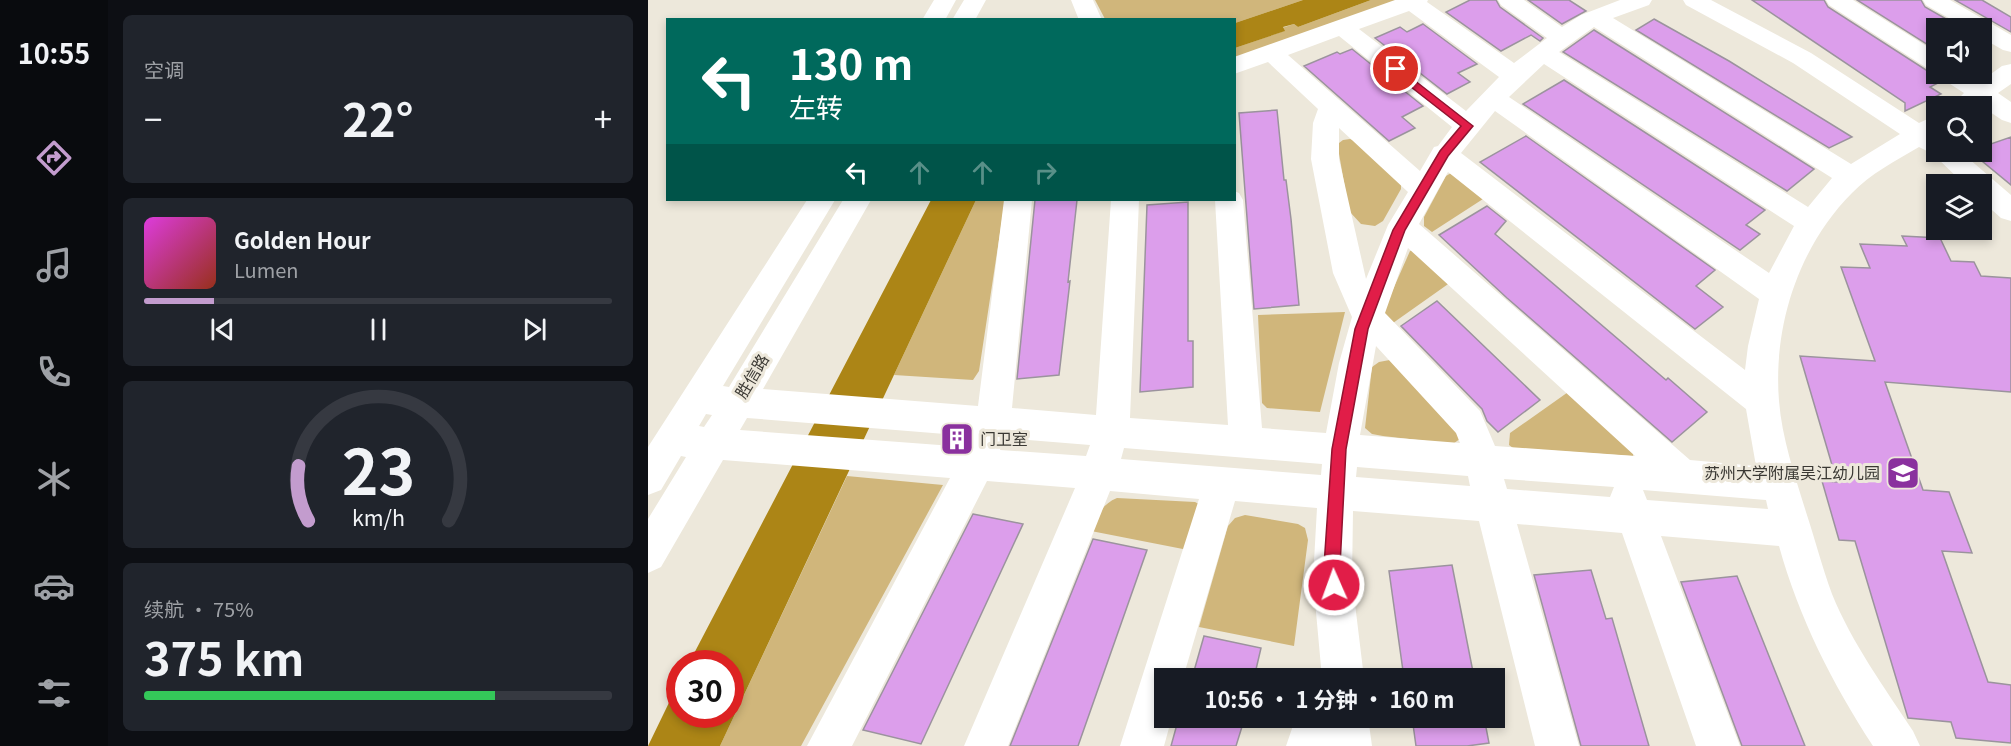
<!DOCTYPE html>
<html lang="zh">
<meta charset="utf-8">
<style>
:root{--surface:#171b24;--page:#20242c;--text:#f1f3f6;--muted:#9ea1a6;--line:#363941;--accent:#c39cce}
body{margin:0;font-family:Georgia,"Noto Sans SC",serif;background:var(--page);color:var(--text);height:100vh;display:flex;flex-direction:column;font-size:22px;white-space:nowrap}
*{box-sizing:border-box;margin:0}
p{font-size:20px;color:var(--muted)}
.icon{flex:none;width:33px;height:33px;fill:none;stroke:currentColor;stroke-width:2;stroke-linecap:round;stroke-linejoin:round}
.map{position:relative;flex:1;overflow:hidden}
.drawer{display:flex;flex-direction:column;gap:15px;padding:15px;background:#0d0f14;width:540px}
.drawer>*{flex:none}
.hud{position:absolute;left:18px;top:18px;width:570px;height:183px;border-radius:0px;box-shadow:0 3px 9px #0003;background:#00695c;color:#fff;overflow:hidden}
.tools{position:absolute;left:1278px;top:18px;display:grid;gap:12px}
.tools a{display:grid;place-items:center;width:66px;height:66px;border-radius:0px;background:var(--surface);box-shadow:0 3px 9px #0003;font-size:30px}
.speed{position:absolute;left:18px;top:650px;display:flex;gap:12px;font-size:30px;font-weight:700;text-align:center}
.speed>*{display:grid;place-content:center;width:78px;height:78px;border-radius:50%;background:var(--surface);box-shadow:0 3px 9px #0003;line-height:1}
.speed .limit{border:9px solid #d22;background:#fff;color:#111}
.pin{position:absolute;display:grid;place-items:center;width:51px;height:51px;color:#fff;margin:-26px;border:3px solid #fff;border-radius:50%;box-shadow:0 2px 6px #0007}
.me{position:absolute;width:66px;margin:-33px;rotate:358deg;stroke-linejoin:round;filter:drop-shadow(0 0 4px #0008)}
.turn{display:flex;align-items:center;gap:21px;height:126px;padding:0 24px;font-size:27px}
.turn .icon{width:78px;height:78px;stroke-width:2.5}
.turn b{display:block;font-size:42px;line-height:51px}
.lanes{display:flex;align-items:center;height:57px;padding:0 24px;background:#0003;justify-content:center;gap:30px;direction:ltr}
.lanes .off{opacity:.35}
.big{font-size:45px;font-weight:700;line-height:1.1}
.drawer .card{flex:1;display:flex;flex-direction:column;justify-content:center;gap:9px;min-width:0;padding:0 21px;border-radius:9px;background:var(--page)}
.drawer .dial{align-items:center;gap:0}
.dial svg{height:156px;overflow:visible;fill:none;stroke:var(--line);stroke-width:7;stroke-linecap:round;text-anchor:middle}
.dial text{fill:var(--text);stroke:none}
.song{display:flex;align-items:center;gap:18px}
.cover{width:72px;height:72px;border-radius:9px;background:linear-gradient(135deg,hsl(300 70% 55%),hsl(10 70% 35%))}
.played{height:6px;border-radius:3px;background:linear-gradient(90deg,var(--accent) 15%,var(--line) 15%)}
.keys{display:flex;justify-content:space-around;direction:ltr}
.heat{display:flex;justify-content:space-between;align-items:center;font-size:33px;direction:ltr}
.charge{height:9px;border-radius:4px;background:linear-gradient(90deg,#34c759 75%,var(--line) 0)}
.trip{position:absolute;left:506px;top:668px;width:351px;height:60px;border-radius:0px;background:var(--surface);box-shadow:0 3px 9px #0003;font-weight:700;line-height:60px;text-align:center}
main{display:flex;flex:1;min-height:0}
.tabs{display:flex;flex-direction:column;width:108px;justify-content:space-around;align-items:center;background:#090b0e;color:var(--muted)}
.tabs .icon{width:42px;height:42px}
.tabs .active{color:var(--accent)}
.tabs b{font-size:27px;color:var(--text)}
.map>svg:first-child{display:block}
.green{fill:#d0b67b}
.water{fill:#ac8516}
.building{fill:#dc9eeb;stroke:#9b939d;stroke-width:1.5}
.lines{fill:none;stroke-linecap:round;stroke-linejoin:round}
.minor{fill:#fff;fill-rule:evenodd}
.route{fill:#e11d48;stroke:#92132f;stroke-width:1.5}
.labels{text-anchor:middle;stroke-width:6;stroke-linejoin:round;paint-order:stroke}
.street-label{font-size:16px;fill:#3a3833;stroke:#ede8db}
.poi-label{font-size:16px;fill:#3a3833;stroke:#ede8db;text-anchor:start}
</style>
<main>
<nav class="tabs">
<b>10:55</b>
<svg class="icon active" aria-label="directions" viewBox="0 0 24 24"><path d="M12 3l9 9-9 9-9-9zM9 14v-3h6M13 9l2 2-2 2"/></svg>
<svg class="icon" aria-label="music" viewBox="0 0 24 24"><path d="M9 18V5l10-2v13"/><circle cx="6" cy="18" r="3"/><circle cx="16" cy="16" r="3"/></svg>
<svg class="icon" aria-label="phone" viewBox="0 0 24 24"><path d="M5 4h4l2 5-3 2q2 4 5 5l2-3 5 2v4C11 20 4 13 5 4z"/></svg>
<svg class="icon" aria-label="climate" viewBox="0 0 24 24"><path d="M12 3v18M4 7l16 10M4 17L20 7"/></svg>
<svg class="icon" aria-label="car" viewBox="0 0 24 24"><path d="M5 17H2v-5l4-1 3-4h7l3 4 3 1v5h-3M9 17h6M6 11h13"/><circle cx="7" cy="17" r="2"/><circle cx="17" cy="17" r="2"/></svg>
<svg class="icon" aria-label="filters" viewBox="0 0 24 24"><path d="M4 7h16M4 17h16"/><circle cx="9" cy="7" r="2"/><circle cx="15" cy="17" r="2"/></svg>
</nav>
<section class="drawer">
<div class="card"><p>空调</p>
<div class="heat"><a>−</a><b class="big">22°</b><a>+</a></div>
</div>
<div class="card">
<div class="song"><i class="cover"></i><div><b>Golden Hour</b><p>Lumen</p></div></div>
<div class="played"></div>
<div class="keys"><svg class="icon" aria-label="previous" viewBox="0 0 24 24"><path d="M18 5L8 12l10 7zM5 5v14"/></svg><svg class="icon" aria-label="pause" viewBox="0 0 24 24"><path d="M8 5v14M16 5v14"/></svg><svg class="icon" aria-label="next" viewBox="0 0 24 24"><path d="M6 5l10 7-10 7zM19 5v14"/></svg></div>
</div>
<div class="card dial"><svg viewBox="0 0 100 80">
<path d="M14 69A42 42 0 1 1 86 69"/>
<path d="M14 69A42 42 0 0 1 9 41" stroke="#c39cce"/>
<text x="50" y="56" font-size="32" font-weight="700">23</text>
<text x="50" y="72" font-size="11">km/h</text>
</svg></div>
<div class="card"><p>续航 · 75%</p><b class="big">375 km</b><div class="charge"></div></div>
</section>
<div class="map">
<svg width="1363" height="746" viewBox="0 0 1363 746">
<rect width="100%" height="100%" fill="#ede8db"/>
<path class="green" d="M447,0H655L587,23L586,20L457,19Z
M723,0H752L587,61V48L636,31L634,28L646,24L650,27Z
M702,139L708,141L753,183V189L735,221L727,226L713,224L701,211L690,148L691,143L695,140Z
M803,173L835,199L784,232L776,226V217L798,176Z
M328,200H357L331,371L325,380L246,375Z
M767,249L803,282L745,323L735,312L762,251Z
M697,312L672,412L619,408L614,403L610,315Z
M747,359L813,438L805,444L735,436L724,434L717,428L724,367L731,362Z
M923,390L986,450L985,456L865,448L861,445L862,433Z
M199,476L295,485L153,746H72Z
M469,498L547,502L553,505L540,550L443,531C449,516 454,504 469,498Z
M597,515L650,524L657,528L660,540L646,646L551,627L580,526L587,518Z"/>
<path class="water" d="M655,0H723L650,27L646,24L635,27L637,31L587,48V23Z
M283,200H328L72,746H0L31,682L32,714H82V663H41Z"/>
<path class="building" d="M822,0H848L852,7L895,38L892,41L883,35L853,51L798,12Z
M880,0H921L938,11L914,24Z
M1104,0H1176L1180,7L1278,70L1291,74L1294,81L1282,87L1293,94L1257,111V103Z
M1209,0H1273L1277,7L1314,28H1288V50Z
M1307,0H1334L1363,17V32Z
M1006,19L1081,61L1204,137L1181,148L988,30Z
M775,24L829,64L810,73L822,82L799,94L727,38L752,27L759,32Z
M946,30L1166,169L1139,191L915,52Z
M704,49L775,106L754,117L767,128L741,141L656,66L689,52L692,54Z
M916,80L1117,210L1098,225L1112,234L1092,250L875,104Z
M629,110L636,180H638L643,219L651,305L606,309L591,113Z
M878,136L1067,270L1048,286L1075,307L1047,329L832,162Z
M1363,137V185L1323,152H1334V147Z
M387,200H429L420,282L422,281L411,375L369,379Z
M540,202V341H545V387L492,392L499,205Z
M839,206L858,221L847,234L1018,380L1020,378L1059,412L1024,442L859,298L791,235Z
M1254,236L1292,238L1303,261L1326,262L1333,276L1363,278V392L1237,382L1275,490L1301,492L1324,553L1294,551L1340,682L1363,685V743L1308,738L1303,722L1260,718L1207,541L1191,540L1174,481L1189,482L1152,356L1227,361L1193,267L1222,268L1212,244L1259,246Z
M789,301L892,400L850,432L839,421L834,409L753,326Z
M325,514L375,524L273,744L215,730Z
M445,539L499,550L430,746H362Z
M804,565L825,672H827L829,678H756L741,571Z
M943,570L958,619L964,618L1001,746H933L886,575Z
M1089,576L1157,746H1094L1033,582Z
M556,636L613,648L606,678H544Z
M531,717H597L588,746H523Z
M764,717H836L841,743L819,746H768Z"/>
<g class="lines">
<path class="minor" d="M286,0H308L297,20H274Z
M316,0H338L327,20H304Z
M423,0H445L454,20H431Z
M747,0H780L779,2L866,63L899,38L853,5L850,0H876L914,27L933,15L972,0H1004L1001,5L965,18L1203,164L1252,134L1145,63L1038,5L1035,0H1063L1163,53L1271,123L1288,115V152H1313L1363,195V221L1353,218L1334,201V184H1316L1285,154L1271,147C1247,161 1222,174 1204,193C1150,247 1125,327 1131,401C1134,439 1147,476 1158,512C1167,539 1174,567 1184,594C1204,643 1236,687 1265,731L1272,746H1225C1184,683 1151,618 1131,546L1013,536L1092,746H1048L974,533L869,524L931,746H887L831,521L705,511L704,579L716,678H674L665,579L669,508L587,501L535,678H516V717H524L516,746H472L551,499L462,491L360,746H316L427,488L339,481L204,746H159L302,478L75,460L13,567L0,573V519L38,457L33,456L13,490L0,495V447L159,200H187L75,386L81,387L195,200H223L115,389L330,406L356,200H384L364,408L448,415L463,200H491L482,418L580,425L567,200H586V191L591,193L595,200L614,428L678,433L691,363L704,317L685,273L663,159L665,123L670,109L620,62L586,74V57ZM761,11L851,77L818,111L711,29ZM946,27L1184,178L1160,207L911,52ZM691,36L804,127L790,146L786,147L772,171L640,55ZM896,64L1146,226L1121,273L861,97ZM847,111L1111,299L1100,346L1097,370L813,153ZM691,128L760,192L740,225L718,279L691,159ZM800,172L1098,409L1108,466L1042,460L771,224ZM760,248L987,456L847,446L832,411L737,313ZM728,346L808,433L812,443L712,435ZM58,414L64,415L56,427L51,426ZM99,418L322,436L318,447L92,430ZM356,438L442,445L438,456L352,450ZM476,448L674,464L673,475L473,459ZM709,467L820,476L822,486L708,477ZM856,479L966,487L962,497L859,489ZM995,490L1118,500L1120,509L999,500Z
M1178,0H1205L1288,52V71L1279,68L1181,5Z
M1275,0H1302L1363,35V52L1355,50L1334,38V28H1318L1278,5Z
M1363,64V84L1350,93L1363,102V123L1354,120L1333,106H1307L1305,104L1316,93L1296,80L1293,74H1321L1333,81L1354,66Z
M648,717H720L724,746H638Z"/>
</g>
<path class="route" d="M748,66L825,126L800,156L757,230L720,329L698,449L692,566L694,585L691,590L686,593L680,590L676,566L684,449L707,329L745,230L792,151L813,126L744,72L743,69Z"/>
<defs>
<symbol id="building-square" viewBox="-11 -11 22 22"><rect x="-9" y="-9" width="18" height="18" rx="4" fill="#8a319e" stroke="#ede8db"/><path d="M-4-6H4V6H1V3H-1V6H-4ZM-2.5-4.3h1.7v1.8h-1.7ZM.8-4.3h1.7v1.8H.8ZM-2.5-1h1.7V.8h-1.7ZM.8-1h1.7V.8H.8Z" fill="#fff"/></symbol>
<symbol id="school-square" viewBox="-11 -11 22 22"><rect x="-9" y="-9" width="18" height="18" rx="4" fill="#8a319e" stroke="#ede8db"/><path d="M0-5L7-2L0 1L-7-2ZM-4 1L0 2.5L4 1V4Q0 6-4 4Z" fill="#fff"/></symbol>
</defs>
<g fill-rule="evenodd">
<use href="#building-square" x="290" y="420" width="38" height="38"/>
<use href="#school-square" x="1236" y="454" width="38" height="38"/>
</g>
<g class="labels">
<g class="street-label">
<text transform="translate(104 376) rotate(-59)" y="6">胜信路</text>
</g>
<g class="poi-label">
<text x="332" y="445">门卫室</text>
<text x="1232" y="479" text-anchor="end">苏州大学附属吴江幼儿园</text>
</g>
</g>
</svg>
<div class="tools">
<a><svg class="icon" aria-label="sound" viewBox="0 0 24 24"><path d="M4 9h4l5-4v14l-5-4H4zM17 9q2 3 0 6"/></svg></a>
<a><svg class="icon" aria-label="search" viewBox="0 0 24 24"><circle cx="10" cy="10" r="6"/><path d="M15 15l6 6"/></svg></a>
<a><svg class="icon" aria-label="layers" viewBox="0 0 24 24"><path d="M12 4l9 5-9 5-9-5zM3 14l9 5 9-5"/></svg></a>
</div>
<div class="speed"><div class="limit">30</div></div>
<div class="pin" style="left:748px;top:69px;background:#d93025"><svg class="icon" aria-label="arrive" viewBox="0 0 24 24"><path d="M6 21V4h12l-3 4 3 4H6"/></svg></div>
<svg class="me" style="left:686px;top:585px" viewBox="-20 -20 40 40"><circle r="17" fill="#e11d48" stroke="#fff" stroke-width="3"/><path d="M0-11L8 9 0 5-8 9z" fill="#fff"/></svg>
<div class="trip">10:56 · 1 分钟 · 160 m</div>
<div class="hud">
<div class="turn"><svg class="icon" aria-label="left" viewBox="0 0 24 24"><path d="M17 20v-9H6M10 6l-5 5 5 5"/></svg><div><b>130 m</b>左转</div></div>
<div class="lanes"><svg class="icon" aria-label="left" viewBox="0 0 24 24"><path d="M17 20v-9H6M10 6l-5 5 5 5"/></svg><svg class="icon off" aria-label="ahead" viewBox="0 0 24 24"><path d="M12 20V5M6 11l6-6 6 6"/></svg><svg class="icon off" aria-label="ahead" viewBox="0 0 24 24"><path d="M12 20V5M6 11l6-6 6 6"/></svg><svg class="icon off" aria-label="right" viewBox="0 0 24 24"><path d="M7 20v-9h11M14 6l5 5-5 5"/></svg></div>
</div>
</div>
</main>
